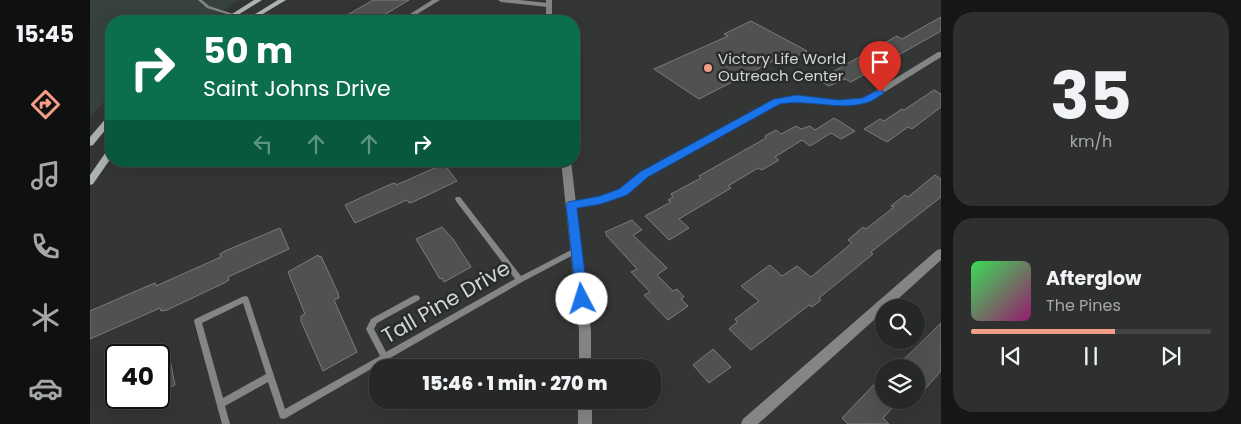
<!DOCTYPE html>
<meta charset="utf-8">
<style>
:root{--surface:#262828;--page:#2e3030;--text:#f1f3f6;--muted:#a4a6a8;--line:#424445;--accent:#f49e88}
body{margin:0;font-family:Poppins,sans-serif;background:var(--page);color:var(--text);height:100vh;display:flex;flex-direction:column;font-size:19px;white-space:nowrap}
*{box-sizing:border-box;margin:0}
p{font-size:16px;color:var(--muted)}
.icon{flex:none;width:28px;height:28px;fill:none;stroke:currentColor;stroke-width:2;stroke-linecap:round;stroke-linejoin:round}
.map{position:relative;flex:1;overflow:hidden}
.drawer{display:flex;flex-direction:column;gap:12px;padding:12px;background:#151616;width:300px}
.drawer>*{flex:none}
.top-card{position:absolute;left:15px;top:15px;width:475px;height:152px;border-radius:20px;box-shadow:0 5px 20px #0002,0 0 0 1px var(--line);background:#0b6e4f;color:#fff;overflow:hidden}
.controls{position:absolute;left:785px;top:299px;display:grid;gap:10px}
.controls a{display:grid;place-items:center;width:50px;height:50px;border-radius:50%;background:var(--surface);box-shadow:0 5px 20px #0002,0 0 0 1px var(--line);font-size:25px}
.speed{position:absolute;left:15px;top:344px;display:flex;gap:10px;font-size:25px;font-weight:700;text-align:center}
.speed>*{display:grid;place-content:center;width:65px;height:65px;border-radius:50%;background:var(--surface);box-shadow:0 5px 20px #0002,0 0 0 1px var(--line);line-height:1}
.speed .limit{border:2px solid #111;border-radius:8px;background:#fff;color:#111}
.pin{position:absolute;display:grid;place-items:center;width:42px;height:42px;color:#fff;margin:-51px -21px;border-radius:50% 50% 50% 0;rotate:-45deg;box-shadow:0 0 5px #0007}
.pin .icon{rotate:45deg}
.me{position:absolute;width:55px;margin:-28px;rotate:355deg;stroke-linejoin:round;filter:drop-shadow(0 0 4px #0008)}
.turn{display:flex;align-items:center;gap:18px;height:105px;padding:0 15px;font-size:22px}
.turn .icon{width:65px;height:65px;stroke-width:2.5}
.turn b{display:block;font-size:35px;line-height:42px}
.lanes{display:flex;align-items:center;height:48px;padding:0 15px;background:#0003;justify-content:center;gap:25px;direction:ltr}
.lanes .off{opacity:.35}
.drawer .card{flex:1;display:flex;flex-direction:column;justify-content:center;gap:8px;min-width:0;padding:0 18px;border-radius:20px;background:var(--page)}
.drawer .dial{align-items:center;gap:0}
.dial b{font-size:65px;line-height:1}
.song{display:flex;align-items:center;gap:15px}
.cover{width:60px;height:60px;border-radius:8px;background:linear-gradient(135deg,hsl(130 70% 55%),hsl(320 70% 35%))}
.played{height:5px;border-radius:2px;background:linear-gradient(90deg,var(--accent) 60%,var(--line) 60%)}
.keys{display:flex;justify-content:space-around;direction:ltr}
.trip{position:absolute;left:279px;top:359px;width:292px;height:50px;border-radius:20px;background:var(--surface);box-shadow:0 5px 20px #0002,0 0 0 1px var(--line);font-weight:800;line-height:50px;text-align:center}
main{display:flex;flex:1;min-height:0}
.dock{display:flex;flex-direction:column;width:90px;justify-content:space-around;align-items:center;background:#0f1010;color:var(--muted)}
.dock .icon{width:35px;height:35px}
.dock .current{color:var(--accent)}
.dock b{font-size:22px;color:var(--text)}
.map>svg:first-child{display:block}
.built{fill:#37423f}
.building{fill:#505250;stroke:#7b7d7b}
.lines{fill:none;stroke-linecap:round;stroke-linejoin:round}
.service{fill:#848585;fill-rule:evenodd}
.minor{fill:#848585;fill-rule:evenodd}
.tertiary{fill:#848585;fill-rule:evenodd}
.secondary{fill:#b0b3b3;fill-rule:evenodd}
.route{fill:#1a73e8;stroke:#114b97}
.poi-dot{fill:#f49e88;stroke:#292c2b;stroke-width:2}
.labels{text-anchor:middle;stroke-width:5;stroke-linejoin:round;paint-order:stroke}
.far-poi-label{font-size:15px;fill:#d3d5d5;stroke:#292c2b;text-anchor:start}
.near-street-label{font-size:21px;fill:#d3d5d5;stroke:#292c2b}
</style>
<main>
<nav class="dock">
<b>15:45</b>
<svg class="icon current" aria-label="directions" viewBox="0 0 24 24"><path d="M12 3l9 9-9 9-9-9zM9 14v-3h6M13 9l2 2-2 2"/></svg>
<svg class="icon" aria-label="music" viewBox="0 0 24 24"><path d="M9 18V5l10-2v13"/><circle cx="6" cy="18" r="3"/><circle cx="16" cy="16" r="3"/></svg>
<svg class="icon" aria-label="phone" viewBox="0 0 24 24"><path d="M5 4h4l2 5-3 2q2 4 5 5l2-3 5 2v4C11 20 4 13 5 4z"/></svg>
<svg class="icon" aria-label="climate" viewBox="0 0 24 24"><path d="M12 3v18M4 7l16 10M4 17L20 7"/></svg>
<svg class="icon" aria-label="car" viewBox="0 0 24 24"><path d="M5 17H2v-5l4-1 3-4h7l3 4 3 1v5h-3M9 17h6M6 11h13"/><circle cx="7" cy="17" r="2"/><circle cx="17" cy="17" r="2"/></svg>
</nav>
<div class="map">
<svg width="851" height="424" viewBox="0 0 851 424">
<rect width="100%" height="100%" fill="#333635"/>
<path class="built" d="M0,0H150L116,21H21V95L0,117Z"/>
<path class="building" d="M283,0H319L284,21H247Z
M851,17V31L761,82L755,79L739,86L728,80L807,36L812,39Z
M661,21L717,51L690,65L683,61L609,99L564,69L638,36L634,34Z
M844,90L851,94V107L822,129L818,127L797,142L774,129L790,119L794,121L812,109L814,110Z
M744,118L765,131L751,139L741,133L720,146L712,140L685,157L689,160L672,170L668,168L638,186L641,188L589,219L599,228L579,240L555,216L581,202L578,200L583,197L581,194L611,178L609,176L676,138L675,136L686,130L691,134L706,126L711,129L720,126L725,130Z
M354,164L367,181L323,202L319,203L317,200L265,223L255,205L301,184L305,183L306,185Z
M845,175L851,179V197L781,252L783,254L729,298L731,300L722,307L719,305L661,350L639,329L647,322L645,319L669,301L651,286L680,265L692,276L707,266L721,277L762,243L758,240L773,227L776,229L804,207L801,206L815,195L818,197Z
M542,220L552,230L543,235L577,268L567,275L583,291L587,289L594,297L591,299L598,306L578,320L554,295L560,292L541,272L547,269L516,235L517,234L515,232Z
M352,227L363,239L381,267L354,282L352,278L350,279L326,239Z
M190,228L199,249L138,277L139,280L134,283L77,310L71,311L70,308L0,339V311L60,285L65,283L66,286L131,257L130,254L135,251Z
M228,255L229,257L231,256L248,293L249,298L244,300L267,352L233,371L211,321V316L215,314L198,272Z
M851,323V371L835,389L826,382V368H805Z
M623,349L641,367L619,383L603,365Z
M79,355L85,385L69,393V360Z
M794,374V400H810L793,418L799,424H758L752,418Z"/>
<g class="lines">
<path class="service" d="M108,0H112L119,6L162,20L159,21L117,8Z
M366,197H370L431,276L485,248L487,247L489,248L490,250L489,252L432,282L196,418L193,419L190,418L178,382L135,406L140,424H132L104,321L105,319L152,297L155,296L158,297L195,409L290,356L276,329L281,319L323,296L326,295L329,296L330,298L329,300L287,323L284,329L296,352L425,279L366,201L365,199ZM153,303L176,374L133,398L112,323Z"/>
<path class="minor" d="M342,0H350L316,21H309Z
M408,0H429L458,3L461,5L458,7L411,2Z
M848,52H851V57L777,103L749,106L707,101L689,103L557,176L536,195L511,204L482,209L477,205L482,201L510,196L530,189L551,172L684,99L707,95L749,100L772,99Z
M851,249V260L798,308H794V311L668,424H651L653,419L847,250Z"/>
<path class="tertiary" d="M456,0H462V21H456Z
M471,161H481L501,331V368H489V331Z
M488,400H502V424H488Z"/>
<path class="secondary" d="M164,0H172L138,21H131Z
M188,0H196L161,21H154Z
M21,115V123L3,145L0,146V137L18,116Z
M21,148V158L3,184L0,185V175L18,149Z"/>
</g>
<path class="route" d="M790,89L794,92L793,94C787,97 782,102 776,103C750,111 718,99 690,104L558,177L537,195L511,204L487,208L498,299L496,303L492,305L487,303L476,205L478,202L510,196L529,189L550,172L684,99L707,95L748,100L772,98Z"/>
<circle class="poi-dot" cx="618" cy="68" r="5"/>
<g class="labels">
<g class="far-poi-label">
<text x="628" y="64">Victory Life World<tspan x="628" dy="17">Outreach Center</tspan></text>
</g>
<g class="near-street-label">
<text transform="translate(356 302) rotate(-30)" y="7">Tall Pine Drive</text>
</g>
</g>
</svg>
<div class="controls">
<a><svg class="icon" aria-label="search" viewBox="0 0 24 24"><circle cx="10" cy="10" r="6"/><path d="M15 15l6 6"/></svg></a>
<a><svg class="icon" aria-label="layers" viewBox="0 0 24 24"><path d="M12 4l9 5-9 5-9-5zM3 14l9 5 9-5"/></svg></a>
</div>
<div class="speed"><div class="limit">40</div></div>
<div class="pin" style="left:790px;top:92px;background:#d93025"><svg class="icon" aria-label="arrive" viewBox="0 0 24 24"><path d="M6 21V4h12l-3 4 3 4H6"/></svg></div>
<svg class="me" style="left:492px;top:299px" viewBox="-20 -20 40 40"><circle r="19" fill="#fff"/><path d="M0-13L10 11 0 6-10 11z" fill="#1a73e8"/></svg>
<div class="trip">15:46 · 1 min · 270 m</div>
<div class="top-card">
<div class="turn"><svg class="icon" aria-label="right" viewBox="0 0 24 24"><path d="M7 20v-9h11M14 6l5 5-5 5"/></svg><div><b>50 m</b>Saint Johns Drive</div></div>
<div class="lanes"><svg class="icon off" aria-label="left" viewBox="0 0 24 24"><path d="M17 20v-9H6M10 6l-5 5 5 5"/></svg><svg class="icon off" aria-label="ahead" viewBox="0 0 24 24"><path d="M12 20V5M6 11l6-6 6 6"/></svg><svg class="icon off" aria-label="ahead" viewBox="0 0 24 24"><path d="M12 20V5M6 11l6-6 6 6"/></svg><svg class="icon" aria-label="right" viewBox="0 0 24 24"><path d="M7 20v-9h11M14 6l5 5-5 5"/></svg></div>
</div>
</div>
<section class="drawer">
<div class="card dial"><b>35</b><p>km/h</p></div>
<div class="card">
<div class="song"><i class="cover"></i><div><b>Afterglow</b><p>The Pines</p></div></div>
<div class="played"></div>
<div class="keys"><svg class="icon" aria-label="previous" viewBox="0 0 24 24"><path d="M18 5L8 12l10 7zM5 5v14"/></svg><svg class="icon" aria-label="pause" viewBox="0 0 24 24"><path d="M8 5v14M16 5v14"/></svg><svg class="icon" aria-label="next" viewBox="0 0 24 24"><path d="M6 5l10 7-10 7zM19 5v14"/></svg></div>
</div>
</section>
</main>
